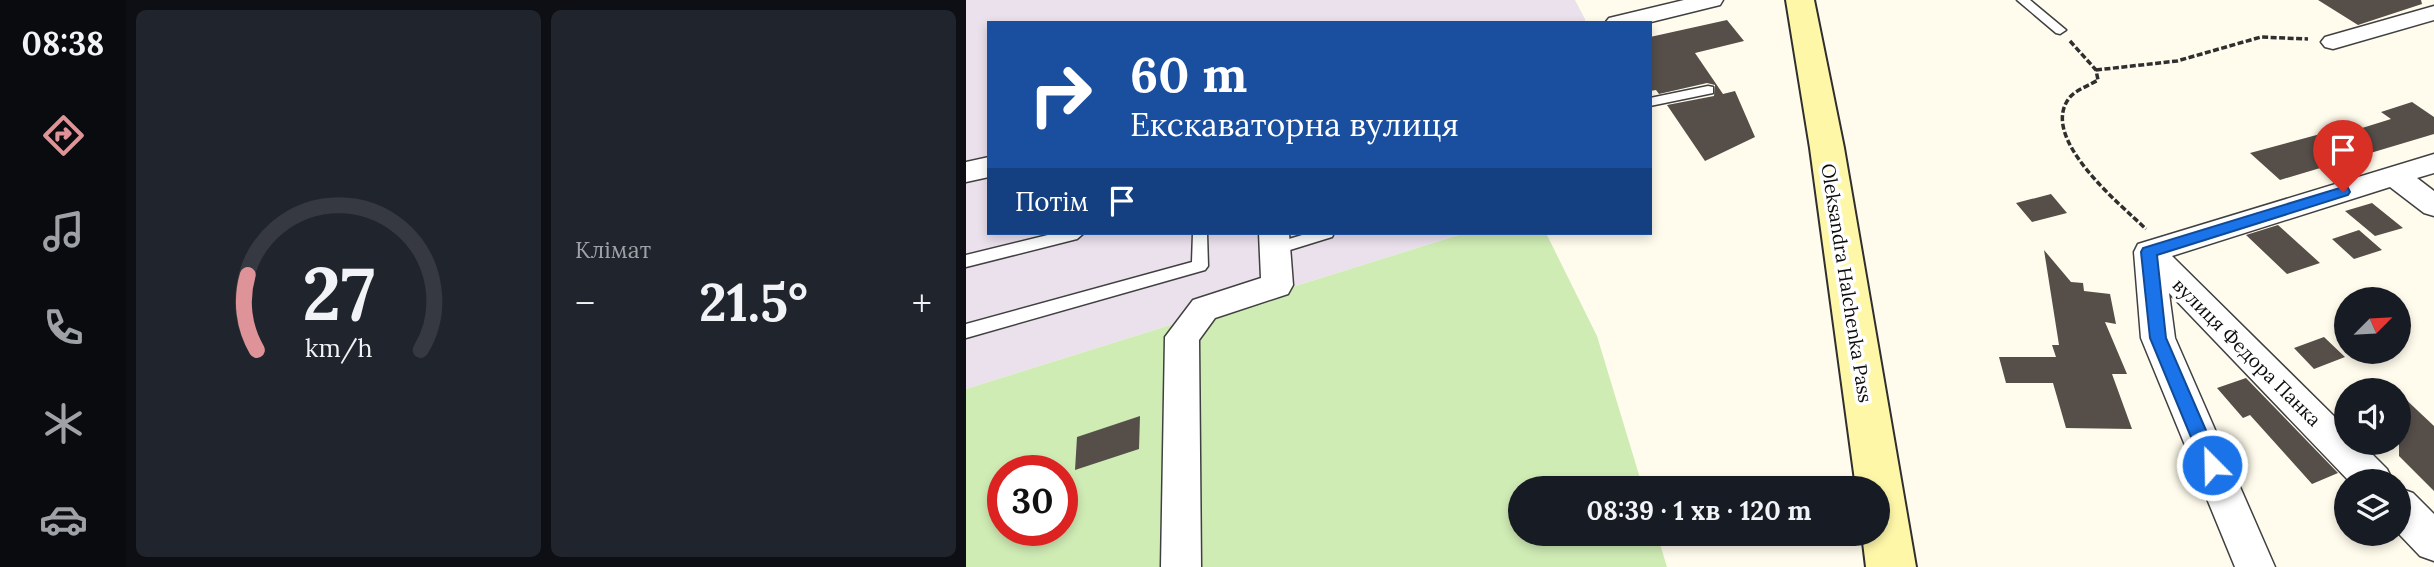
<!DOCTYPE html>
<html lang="uk">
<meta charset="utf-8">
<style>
:root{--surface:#171b24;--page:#20242c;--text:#f1f3f6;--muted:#9ea1a6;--line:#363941;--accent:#dd9397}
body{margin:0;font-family:Lora,serif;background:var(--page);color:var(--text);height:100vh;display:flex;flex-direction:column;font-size:26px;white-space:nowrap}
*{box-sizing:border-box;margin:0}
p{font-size:23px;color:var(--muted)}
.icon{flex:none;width:38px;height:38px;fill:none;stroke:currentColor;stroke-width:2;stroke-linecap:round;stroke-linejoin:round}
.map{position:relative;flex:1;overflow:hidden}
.panel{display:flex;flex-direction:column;gap:10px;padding:10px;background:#0d0f14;width:840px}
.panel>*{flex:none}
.hud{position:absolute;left:21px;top:21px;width:665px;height:214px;border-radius:0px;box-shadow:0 4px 10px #0003;background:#1a4fa0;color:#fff;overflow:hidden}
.needle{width:46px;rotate:66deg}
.controls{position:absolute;left:1368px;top:287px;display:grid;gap:14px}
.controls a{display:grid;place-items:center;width:77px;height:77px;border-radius:50%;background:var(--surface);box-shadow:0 4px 10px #0003;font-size:35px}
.speed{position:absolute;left:21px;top:455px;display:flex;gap:14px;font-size:35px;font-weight:700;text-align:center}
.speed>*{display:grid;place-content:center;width:91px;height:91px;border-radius:50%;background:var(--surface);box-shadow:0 4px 10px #0003;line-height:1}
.speed .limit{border:10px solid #d22;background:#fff;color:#111}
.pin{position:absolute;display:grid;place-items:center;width:60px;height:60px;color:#fff;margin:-72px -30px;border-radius:50% 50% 50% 0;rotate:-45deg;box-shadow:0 0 7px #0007}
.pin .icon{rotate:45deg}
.me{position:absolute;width:77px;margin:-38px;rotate:337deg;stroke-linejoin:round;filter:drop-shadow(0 0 5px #0008)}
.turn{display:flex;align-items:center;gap:24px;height:147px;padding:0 28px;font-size:32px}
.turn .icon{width:91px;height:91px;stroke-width:2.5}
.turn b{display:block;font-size:49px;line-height:60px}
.then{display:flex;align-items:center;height:66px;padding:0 28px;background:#0003;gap:14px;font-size:26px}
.big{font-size:52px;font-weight:700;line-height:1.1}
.panel .card{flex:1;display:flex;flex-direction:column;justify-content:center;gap:10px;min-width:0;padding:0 24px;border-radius:10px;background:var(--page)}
.panel .dial{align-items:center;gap:0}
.dial svg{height:182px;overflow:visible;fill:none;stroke:var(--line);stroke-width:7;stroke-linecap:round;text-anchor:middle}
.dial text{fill:var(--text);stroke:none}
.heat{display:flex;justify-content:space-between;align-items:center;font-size:38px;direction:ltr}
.panel .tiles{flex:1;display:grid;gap:10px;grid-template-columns:repeat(2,1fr)}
.trip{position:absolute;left:542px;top:476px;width:382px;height:70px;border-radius:35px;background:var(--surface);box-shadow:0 4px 10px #0003;font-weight:700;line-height:70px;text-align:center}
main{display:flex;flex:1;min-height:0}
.dock{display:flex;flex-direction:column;width:126px;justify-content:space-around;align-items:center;background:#090b0e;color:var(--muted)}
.dock .icon{width:49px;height:49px}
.dock .current{color:var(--accent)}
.dock b{font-size:32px;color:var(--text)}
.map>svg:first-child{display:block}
.industrial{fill:#ebe1ed}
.green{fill:#d0ecb5;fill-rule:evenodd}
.building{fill:#564e49}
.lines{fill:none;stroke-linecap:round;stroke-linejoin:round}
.service-casing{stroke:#404040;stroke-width:3}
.minor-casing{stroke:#404040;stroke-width:3}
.secondary-casing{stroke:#2f2f2f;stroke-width:4}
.path{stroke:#2f2f2f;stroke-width:3.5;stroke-dasharray:6 2.5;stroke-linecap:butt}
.service{fill:#fff;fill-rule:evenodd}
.minor{fill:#fff;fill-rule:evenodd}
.secondary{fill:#fff7a8;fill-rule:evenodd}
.route{fill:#1a73e8;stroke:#114b97;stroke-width:2}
.labels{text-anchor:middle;stroke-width:7;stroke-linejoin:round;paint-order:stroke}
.street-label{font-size:19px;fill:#0d0d0d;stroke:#fff}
</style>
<main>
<nav class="dock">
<b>08:38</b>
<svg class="icon current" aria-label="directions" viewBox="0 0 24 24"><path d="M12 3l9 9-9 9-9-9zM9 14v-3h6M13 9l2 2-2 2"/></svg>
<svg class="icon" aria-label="music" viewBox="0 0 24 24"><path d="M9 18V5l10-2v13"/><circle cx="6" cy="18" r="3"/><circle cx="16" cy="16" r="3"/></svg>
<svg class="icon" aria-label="phone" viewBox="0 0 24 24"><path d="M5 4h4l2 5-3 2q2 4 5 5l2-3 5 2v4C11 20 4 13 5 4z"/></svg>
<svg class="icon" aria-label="climate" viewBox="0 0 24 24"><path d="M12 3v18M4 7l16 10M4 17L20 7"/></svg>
<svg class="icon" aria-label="car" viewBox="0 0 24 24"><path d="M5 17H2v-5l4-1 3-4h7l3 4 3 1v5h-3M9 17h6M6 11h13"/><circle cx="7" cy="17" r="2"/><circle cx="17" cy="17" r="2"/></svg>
</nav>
<section class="panel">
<div class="tiles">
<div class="card dial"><svg viewBox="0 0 100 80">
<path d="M14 69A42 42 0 1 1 86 69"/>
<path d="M14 69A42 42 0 0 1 10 36" stroke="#dd9397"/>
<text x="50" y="56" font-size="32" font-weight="700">27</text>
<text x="50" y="72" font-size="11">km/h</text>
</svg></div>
<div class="card"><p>Клімат</p>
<div class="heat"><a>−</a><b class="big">21.5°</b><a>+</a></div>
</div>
</div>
</section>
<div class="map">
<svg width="1468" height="567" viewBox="0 0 1468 567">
<rect width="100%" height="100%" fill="#fffced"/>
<path class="industrial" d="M0,0H609L619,19V23H23V233H499L0,389Z"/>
<path class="green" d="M499,233H580L631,336L677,488H555V534H691L701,567H0V389ZM37,471H96V530H37Z"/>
<path class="building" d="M1352,0H1455L1456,4L1392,25Z
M761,20L778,41L729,53L757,94L769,91L789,137L739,161L701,105L748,96L749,85L741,83L693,94L690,90L684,91V37Z
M1446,102L1468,117V134L1314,180L1284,153L1358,133L1364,138L1425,119L1415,112Z
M1085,194L1101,213L1066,222L1050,203Z
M1406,203L1437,228L1409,236L1379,211Z
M1312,225L1354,263L1321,274L1280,235Z
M1393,230L1416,250L1388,259L1366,239Z
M1078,250L1105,282L1117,283L1118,291L1144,294L1150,324L1139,322L1161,374H1146L1166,429L1100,428L1087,383H1040L1033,357H1090L1086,345H1093Z
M1358,337L1379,357L1348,369L1328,348Z
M1280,378L1372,473L1346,484L1284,415L1277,418L1251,388Z
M1433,393L1468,426V491L1433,456Z
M174,416L173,449L109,470L111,437Z"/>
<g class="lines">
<defs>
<path id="service" d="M1051,0H1064L1100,30L1094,34L1090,33Z
M742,86L747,87V93L684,106V98Z
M90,233H118L111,239L0,267V255Z
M227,233H241L242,266L239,270L0,338V324L226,262Z
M343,233H368L366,237L311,254L303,248L306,244Z"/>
<path id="minor" d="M718,0H757L754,5L681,23H639L643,18Z
M1468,6V20L1367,49L1359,47L1355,42L1359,37Z
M1468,154V173L1451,178L1468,191V216L1458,213L1424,187L1206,256L1381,429V443H1395L1421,469L1427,481H1383L1203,293L1209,338L1309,567H1269L1175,338L1168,252L1172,244Z
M23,157V177L0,182V162Z
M293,233H323L327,285L322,294L249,318L233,340L235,567H195L199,337L227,300L295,278Z
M1433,488L1447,493L1468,514V561L1454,556L1433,534Z"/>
<path id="secondary" d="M820,0H848L878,148L950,567H900L896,534H912V488H890L844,148Z"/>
</defs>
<use href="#service" class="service-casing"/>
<use href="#minor" class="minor-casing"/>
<use href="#secondary" class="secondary-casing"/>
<path class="path" d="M1104,41L1130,70L1132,80C1124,85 1110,90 1104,97C1071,137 1154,204 1180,229
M1130,70L1211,61L1295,37L1342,39"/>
<use href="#service" class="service"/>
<use href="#minor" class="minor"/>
<use href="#secondary" class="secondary"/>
</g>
<path class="route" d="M1377,187L1382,188L1384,192L1382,195L1191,255L1200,338L1255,465L1252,471L1246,474L1239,471L1184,338L1175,252L1177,248Z"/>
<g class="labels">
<g class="street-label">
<text transform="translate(881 283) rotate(81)" y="7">Oleksandra Halchenka Pass</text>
<text transform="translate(1281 352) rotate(45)" y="7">вулиця Федора Панка</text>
</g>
</g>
</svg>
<div class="controls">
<a><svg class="needle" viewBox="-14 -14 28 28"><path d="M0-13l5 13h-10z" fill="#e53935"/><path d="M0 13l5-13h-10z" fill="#9ea1a6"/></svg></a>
<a><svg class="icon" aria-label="sound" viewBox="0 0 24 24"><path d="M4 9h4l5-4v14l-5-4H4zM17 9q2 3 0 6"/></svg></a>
<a><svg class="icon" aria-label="layers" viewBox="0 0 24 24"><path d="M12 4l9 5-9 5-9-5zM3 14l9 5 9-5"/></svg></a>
</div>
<div class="speed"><div class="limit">30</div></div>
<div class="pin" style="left:1377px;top:192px;background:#d93025"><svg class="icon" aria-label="arrive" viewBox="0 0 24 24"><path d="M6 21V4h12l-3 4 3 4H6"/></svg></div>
<svg class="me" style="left:1246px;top:465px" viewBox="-20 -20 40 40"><circle r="17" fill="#1a73e8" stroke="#fff" stroke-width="3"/><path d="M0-11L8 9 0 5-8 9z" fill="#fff"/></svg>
<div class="trip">08:39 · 1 хв · 120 m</div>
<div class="hud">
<div class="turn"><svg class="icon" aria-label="right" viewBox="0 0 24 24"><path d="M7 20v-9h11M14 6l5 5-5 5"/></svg><div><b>60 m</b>Екскаваторна вулиця</div></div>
<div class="then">Потім<svg class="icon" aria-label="arrive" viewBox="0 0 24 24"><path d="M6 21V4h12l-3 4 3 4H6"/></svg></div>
</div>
</div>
</main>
